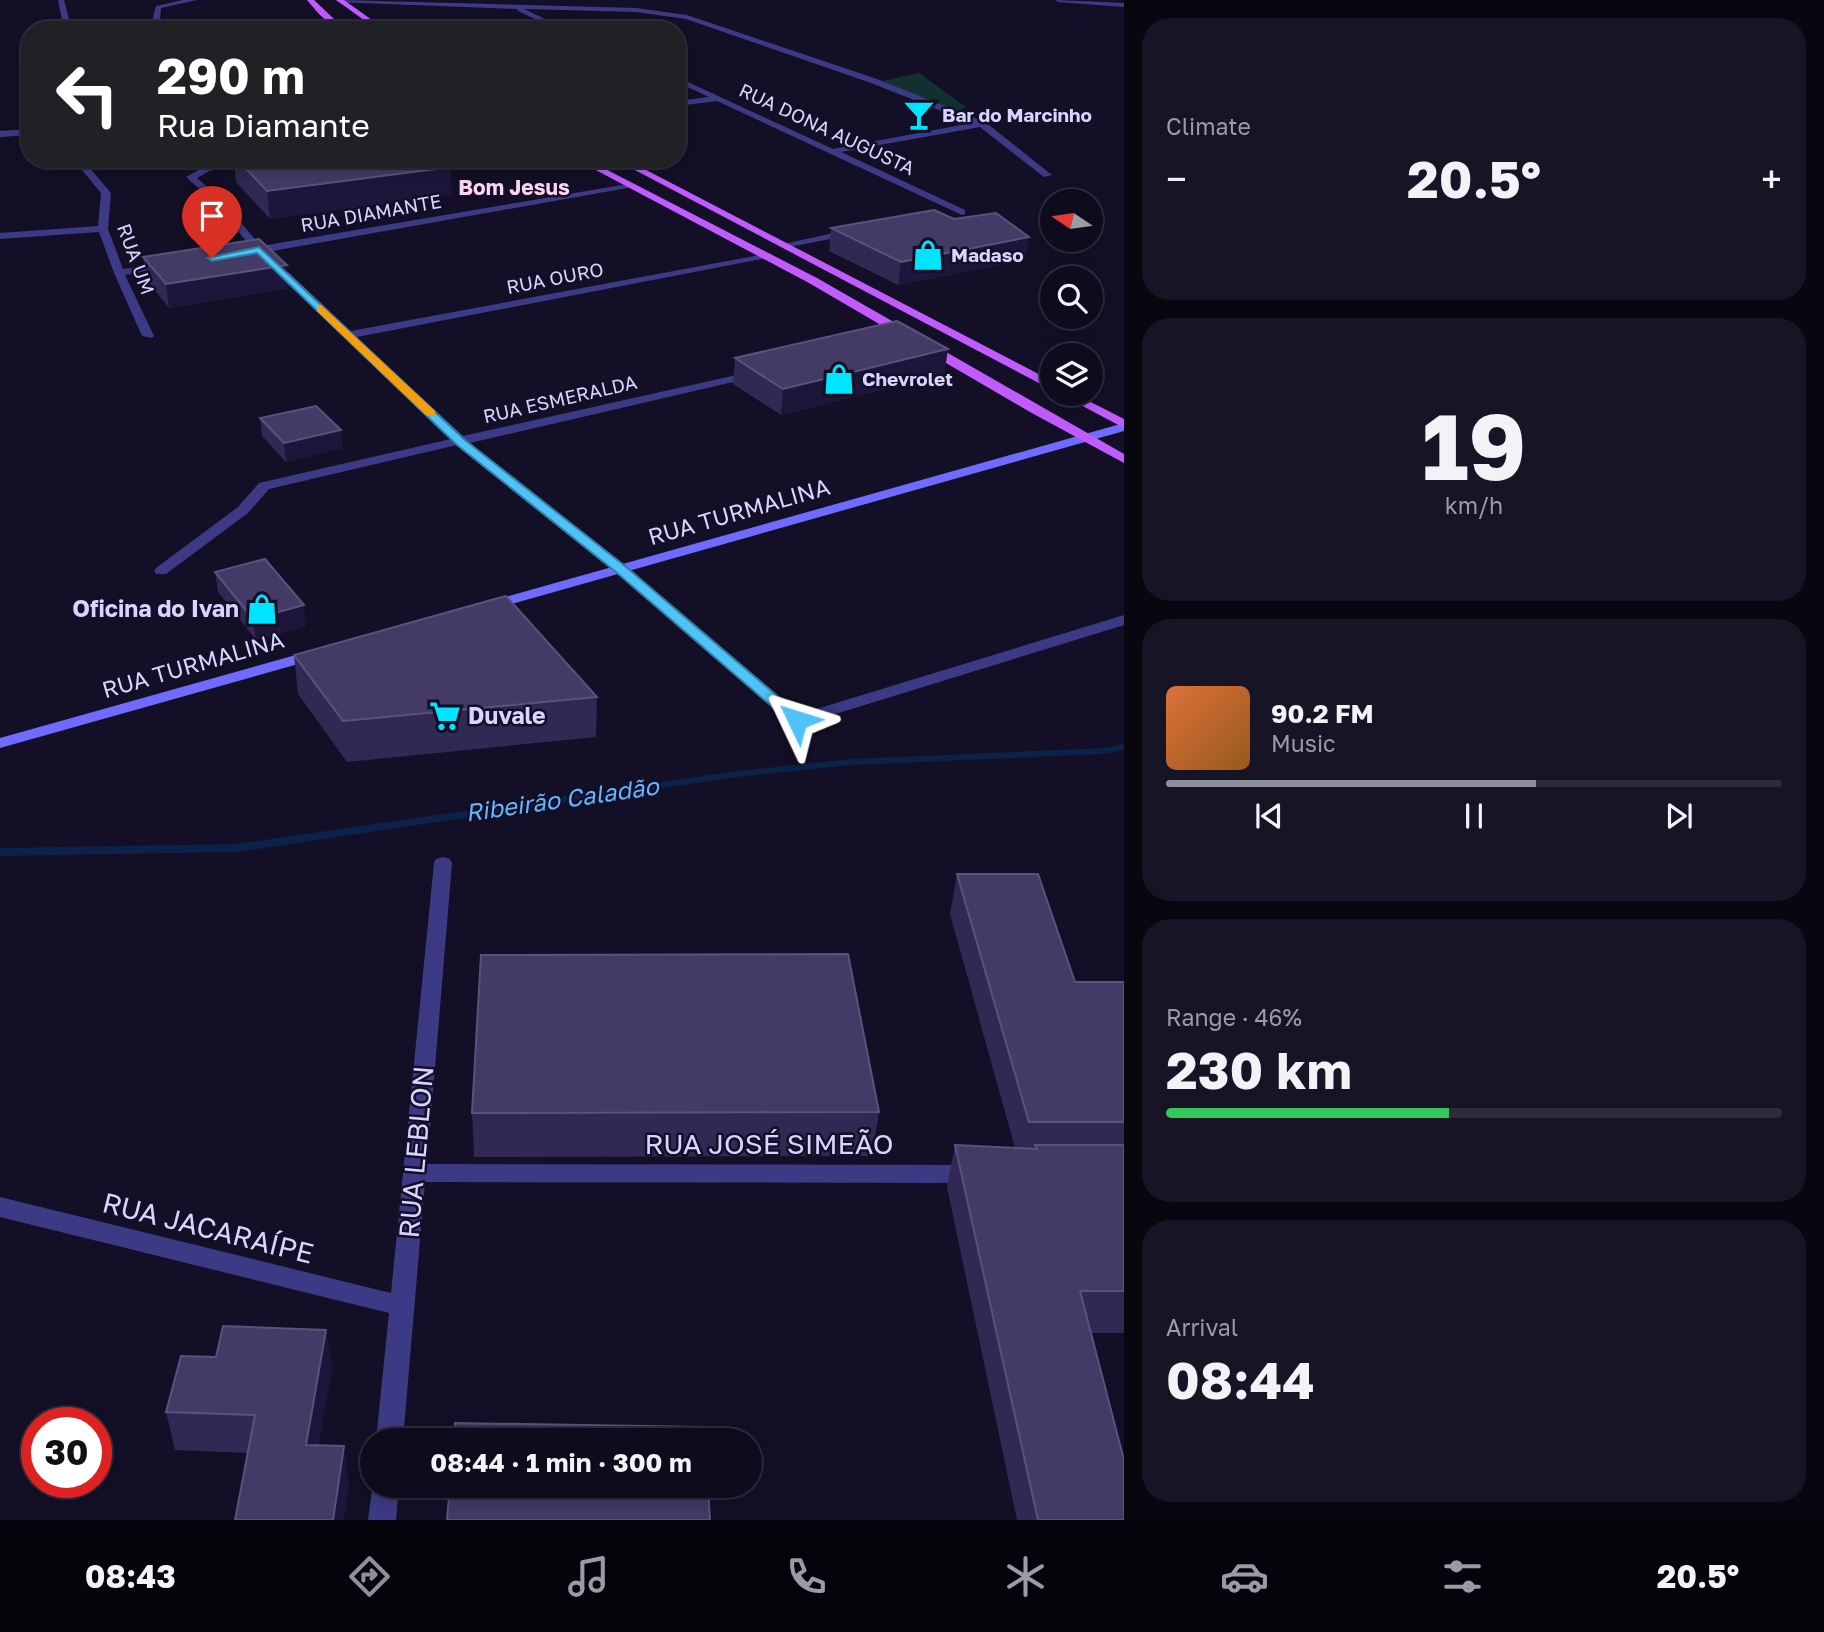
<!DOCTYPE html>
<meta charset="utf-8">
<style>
:root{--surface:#0e0b1c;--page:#171425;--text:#f1f3f6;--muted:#9b9ba3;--line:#2e2b3b;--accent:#8c9099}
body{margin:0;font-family:"Golos Text",sans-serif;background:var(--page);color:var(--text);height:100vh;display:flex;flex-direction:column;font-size:26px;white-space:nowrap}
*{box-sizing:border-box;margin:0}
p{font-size:23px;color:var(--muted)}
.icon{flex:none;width:38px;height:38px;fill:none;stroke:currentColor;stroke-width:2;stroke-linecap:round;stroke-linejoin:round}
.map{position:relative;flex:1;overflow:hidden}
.side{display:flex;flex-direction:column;gap:18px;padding:18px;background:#08060f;width:700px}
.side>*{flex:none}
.banner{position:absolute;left:21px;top:21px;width:665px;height:147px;border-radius:28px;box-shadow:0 4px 18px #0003,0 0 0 2px var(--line);background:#202124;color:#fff;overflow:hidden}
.needle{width:46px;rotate:283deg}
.fabs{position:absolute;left:1040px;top:189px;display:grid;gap:14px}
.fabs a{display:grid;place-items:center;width:63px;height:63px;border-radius:50%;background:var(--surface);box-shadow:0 4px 18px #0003,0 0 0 2px var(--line);font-size:35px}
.speed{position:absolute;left:21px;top:1407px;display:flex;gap:14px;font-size:35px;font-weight:700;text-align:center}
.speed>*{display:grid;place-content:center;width:91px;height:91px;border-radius:50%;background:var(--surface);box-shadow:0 4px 18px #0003,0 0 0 2px var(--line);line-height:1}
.speed .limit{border:10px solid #d22;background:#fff;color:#111}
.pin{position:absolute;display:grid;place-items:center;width:60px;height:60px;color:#fff;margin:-72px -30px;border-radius:50% 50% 50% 0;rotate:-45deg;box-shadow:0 0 7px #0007}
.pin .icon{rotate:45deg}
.me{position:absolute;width:77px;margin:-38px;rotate:311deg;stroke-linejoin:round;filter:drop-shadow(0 0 5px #0008)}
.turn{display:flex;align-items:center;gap:24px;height:147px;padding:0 21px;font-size:32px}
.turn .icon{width:91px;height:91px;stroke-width:2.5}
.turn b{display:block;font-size:49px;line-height:60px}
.big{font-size:52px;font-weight:700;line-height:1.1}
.side .card{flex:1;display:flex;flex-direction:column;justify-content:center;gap:10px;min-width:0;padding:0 24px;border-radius:28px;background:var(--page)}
.side .dial{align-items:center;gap:0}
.dial b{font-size:91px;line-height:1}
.song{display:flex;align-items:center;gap:21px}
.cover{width:84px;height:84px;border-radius:10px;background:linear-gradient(135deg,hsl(20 70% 55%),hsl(30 70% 35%))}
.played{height:7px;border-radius:4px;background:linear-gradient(90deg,var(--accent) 60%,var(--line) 60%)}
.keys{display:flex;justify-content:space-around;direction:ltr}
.heat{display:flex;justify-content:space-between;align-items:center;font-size:38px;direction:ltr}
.charge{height:10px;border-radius:5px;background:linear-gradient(90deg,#34c759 46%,var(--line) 0)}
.trip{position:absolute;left:360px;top:1428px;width:402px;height:70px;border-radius:35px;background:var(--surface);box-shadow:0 4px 18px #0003,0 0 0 2px var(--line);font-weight:700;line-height:70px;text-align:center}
.tab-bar{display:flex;height:112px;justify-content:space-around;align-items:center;background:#06040b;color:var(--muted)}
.tab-bar .icon{width:49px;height:49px}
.tab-bar .active{color:var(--accent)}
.tab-bar b{font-size:32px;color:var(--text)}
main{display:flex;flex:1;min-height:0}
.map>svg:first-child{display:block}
.green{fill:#12302f}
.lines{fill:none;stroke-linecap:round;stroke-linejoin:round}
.stream{fill:#0c2248;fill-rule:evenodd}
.street{fill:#3d3a85;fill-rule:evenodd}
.secondary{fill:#6f6bff;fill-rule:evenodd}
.primary{fill:#c25bff;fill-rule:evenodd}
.wall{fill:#312854}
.shaded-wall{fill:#1d163a}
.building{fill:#433a66;stroke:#5a527e;stroke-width:2}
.route{fill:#4fc3f7;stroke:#337fa1;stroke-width:2}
.slow{fill:#f59e0b}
.labels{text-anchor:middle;stroke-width:5;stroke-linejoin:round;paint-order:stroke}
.far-poi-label{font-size:19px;font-weight:bold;fill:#d9d4ff;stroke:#130f26;text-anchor:start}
.far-street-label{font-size:19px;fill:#d9d4ff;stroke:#130f26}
.far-neighbourhood-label{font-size:21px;font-weight:bold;fill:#ffd6f0;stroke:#130f26}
.street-label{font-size:23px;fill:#d9d4ff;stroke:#130f26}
.poi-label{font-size:23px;font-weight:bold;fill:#d9d4ff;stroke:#130f26;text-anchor:end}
.water-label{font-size:24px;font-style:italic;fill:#62b6ff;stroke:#130f26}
.near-street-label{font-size:28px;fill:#d9d4ff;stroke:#130f26}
</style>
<main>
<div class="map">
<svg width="1124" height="1520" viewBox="0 0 1124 1520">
<rect width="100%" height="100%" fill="#130f26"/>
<path class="green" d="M919,73L966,107L958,112L882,81Z"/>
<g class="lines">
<path class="stream" d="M1124,744V750L1104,754L852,765L737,777L237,852L0,856V848L237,844L737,771L852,759L1104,748Z"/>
<path class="street" d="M58,0H64L72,30H64Z
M183,0H197L161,8L160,21L164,30H157L152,21L156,6Z
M341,0L636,8L687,15L877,79L985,122L1052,175L1044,177L980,127L841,152L965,210V214L962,215L717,101L677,106V101L709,97L677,82V77L833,149L972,123L871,83L686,19L636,12L524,9L568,30H558L518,11L517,9L336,2Z
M1055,0L1124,3V7L1058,2Z
M30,129V135L0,137V131Z
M73,159H82L111,193L108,229L123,269L166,263L171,266L125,275L154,336L152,338L142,336L114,273L99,232L0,239V233L98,226L101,193Z
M208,159H217L214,165L252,159H275L209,171L197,178L218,196L261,246L628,184L633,187L267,252L351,331L771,253V257L767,258L357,337L463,436L759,370V376L470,443L626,566L800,714L1124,615V625L803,724H791L616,572L457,445L269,489L248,513L166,574H156L154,571L156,568L238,507L259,483L451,439L257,253H248L247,251L252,248L212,200L186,177L204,167Z
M852,229L857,232L856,234L784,248L779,245Z
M443,857L450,859L452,863L427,1164L974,1165L982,1168L986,1174L982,1180L974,1183L425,1182L403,1440H376L389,1313L0,1217V1197L391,1293L434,863L436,859Z
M373,1482V1486H399L396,1520H368Z"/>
<path class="secondary" d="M1124,423V431L494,609L489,611L481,606L484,603Z
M317,649L325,654L323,657L0,748V738Z"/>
<path class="primary" d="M307,0H314L334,19L349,30C331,30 318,13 307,0Z
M336,0H344L386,30H378Z
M575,159H586L817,278L1124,454V463L1030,412L809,283Z
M614,159H625L1052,381V390Z
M1060,394H1075L1124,419V428Z"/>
</g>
<path class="wall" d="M234,159H441L452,194L270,219L236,182Z
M831,228L1025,260L898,285L829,251Z
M143,257L287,265L289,288L169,308L147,280Z
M948,349L944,374L781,415L733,384L735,358Z
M260,418L341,430L342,448L286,462L262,436Z
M215,572L306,626L256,640L218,592Z
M294,655L597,697L596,737L347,762L298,694Z
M957,874L1075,982H1124V1333H1091L1124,1520H1017L947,1187L955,1145L1015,1148L950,914Z
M879,1112L872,1156L474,1157L472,1113Z
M326,1330L332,1369L318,1445L349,1484L248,1453L175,1450L166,1412L216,1357Z"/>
<path class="shaded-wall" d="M451,167L452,194L270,219L267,191Z
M1029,237L1025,260L898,285L901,262Z
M287,265L289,288L169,308L166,284Z
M948,349L944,374L781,415L783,389Z
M341,430L342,448L286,462L284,443Z
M304,605L306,626L256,640L253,619Z
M326,1330L332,1369L312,1483L306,1445Z
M344,1446L349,1484L344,1520H333Z"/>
<path class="building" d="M237,159H441L451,167L267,191Z
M934,210L954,219L996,213L1029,237L901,262L831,228Z
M259,239L287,265L166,284L143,257Z
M897,321L948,349L783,389L735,358Z
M316,406L341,430L284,443L260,418Z
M265,559L304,605L253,619L215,572Z
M506,596L597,697L343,721L294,655Z
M957,874H1038L1075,982H1124V1122H1029Z
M848,954L879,1112L472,1113L481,955Z
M955,1145L1037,1149L1035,1145H1124V1291H1080L1124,1460V1520H1038Z
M223,1326L326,1330L306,1445L344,1446L333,1520H235L255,1415L166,1412L181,1356L216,1357Z
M455,1423L705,1427V1440H454Z
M450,1486H708L710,1520H447Z"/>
<path class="route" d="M259,247L465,440L625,566L802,717L804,720L802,723H791L616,572L457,445L257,253L212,261L208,258Z"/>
<path class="slow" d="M321,305L435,411V416H427L317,311V306Z"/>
<defs>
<symbol id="bar-bare" viewBox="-9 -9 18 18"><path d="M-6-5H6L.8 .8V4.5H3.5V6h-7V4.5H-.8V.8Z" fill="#00e5ff" stroke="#130f26" stroke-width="2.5" paint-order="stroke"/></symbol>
<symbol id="shop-bare" viewBox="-9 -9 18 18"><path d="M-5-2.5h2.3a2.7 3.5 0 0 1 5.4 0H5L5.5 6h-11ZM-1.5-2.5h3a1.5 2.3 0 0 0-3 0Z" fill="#00e5ff" stroke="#130f26" stroke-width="2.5" paint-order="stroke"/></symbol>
<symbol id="supermarket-bare" viewBox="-9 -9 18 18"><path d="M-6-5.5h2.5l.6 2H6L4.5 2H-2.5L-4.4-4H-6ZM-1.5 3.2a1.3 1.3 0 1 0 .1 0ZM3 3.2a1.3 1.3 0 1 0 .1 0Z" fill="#00e5ff" stroke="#130f26" stroke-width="2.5" paint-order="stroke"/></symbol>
</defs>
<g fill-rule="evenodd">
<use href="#bar-bare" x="897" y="93" width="44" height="44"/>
<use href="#shop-bare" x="906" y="233" width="44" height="44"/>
<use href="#shop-bare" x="817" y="357" width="44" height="44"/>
<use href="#shop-bare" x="240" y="587" width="44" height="44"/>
<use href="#supermarket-bare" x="423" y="694" width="44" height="44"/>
</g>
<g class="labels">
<g class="far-poi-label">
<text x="942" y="122">Bar do Marcinho</text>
<text x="951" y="262">Madaso</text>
<text x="862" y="386">Chevrolet</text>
</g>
<g class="far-street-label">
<text transform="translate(827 129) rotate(25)" y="7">RUA DONA AUGUSTA</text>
<text transform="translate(371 213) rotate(-10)" y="7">RUA DIAMANTE</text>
<text transform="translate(136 259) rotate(70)" y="7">RUA UM</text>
<text transform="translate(555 278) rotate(-11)" y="7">RUA OURO</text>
<text transform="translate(560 399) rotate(-13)" y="7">RUA ESMERALDA</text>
</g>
<g class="far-neighbourhood-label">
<text x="514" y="195">Bom Jesus</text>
</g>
<g class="street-label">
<text transform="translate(739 512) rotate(-16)" y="8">RUA TURMALINA</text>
<text transform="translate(193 665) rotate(-16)" y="8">RUA TURMALINA</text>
</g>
<g class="poi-label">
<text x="239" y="617">Oficina do Ivan</text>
<text x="468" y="724" text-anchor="start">Duvale</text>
</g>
<g class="water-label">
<text transform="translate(562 800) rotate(-8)" y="8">Ribeirão Caladão</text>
</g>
<g class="near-street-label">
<text x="769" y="1154">RUA JOSÉ SIMEÃO</text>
<text transform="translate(416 1152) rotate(-85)" y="10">RUA LEBLON</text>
<text transform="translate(208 1228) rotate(14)" y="10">RUA JACARAÍPE</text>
</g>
</g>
</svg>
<div class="fabs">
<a><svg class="needle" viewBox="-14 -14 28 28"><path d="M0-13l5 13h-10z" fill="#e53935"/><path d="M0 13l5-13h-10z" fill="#9b9ba3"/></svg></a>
<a><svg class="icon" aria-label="search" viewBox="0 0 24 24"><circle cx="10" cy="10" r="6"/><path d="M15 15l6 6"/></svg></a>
<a><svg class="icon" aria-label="layers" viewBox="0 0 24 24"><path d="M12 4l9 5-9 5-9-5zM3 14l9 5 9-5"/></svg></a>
</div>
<div class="speed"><div class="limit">30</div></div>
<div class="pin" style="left:212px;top:258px;background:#d93025"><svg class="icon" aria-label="arrive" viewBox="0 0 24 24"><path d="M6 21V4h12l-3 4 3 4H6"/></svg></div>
<svg class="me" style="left:797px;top:720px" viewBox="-20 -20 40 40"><path d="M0-17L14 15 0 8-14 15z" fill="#4fc3f7" stroke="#fff" stroke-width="4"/></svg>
<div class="trip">08:44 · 1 min · 300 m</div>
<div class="banner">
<div class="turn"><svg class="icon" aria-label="left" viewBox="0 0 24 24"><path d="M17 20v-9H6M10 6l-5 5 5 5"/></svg><div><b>290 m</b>Rua Diamante</div></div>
</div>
</div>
<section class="side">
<div class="card"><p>Climate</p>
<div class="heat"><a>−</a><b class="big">20.5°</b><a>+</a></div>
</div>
<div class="card dial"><b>19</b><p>km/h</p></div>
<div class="card">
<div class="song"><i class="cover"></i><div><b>90.2 FM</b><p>Music</p></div></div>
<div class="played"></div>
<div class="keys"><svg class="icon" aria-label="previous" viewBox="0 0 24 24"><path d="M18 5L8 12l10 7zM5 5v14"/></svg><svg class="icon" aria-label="pause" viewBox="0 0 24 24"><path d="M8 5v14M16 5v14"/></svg><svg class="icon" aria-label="next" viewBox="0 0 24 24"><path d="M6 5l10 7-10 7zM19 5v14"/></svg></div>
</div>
<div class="card"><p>Range · 46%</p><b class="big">230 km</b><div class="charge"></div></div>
<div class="card"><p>Arrival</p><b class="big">08:44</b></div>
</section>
</main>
<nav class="tab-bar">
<b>08:43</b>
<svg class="icon active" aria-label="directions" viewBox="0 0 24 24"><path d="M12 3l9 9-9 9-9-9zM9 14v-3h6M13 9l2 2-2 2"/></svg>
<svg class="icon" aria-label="music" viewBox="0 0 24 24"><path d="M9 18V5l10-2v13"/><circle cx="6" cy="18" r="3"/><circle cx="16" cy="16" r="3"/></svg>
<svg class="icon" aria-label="phone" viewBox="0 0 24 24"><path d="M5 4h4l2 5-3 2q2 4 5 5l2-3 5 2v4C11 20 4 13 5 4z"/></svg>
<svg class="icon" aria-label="climate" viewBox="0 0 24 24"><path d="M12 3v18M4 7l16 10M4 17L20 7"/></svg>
<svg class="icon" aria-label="car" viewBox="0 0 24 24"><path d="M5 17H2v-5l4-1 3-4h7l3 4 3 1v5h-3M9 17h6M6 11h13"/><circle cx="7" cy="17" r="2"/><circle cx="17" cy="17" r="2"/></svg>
<svg class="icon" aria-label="filters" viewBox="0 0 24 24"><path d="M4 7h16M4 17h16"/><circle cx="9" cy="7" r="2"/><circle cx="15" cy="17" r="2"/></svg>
<b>20.5°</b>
</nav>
